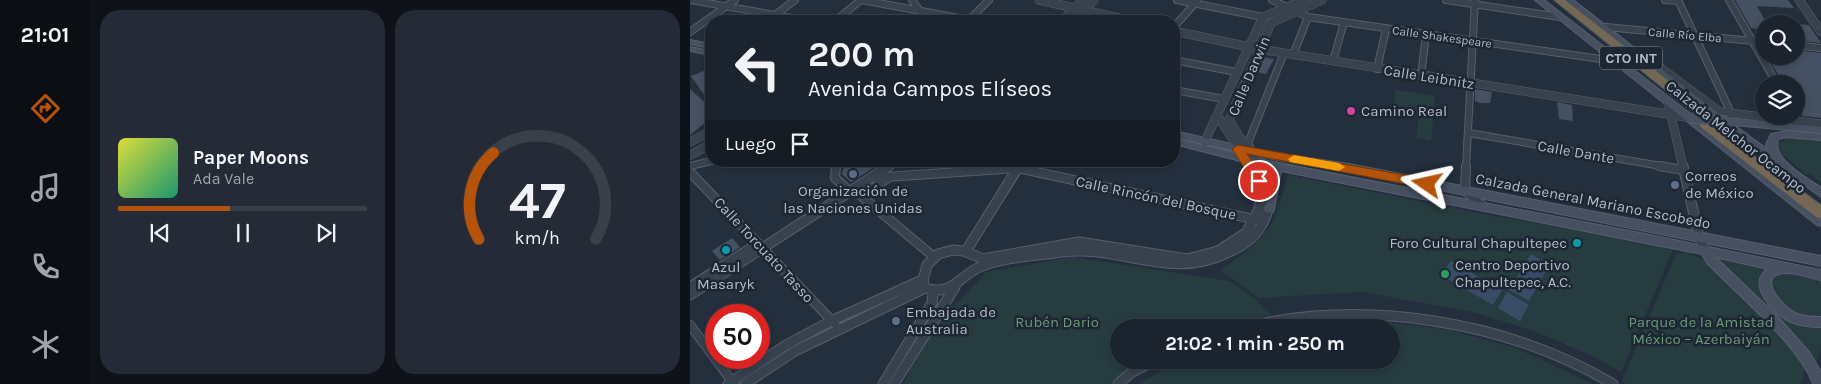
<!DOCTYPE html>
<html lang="es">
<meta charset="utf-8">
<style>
:root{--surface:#1b232e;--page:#242b36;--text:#f1f3f6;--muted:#a0a4aa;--line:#39404a;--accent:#b45309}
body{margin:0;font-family:Karla,sans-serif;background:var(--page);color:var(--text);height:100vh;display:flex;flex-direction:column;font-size:19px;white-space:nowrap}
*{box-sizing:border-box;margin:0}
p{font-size:16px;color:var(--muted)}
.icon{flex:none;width:28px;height:28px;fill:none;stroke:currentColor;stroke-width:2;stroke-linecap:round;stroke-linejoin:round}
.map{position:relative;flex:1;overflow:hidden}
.side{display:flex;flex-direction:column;gap:10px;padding:10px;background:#0f1319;width:600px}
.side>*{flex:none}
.hud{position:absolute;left:15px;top:15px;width:475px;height:152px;border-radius:20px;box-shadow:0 2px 8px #0003,0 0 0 1px var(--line);background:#1b232e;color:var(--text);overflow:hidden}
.buttons{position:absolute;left:1065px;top:15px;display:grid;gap:10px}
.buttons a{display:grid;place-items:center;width:50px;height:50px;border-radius:50%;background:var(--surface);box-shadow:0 2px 8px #0003,0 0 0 1px var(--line);font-size:25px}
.speed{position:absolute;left:15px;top:304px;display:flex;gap:10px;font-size:25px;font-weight:700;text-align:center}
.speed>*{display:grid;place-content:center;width:65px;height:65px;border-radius:50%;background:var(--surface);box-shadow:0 2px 8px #0003,0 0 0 1px var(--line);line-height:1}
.speed .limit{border:8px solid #d22;background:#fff;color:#111}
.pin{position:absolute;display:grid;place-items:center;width:42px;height:42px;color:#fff;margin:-21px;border:2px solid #fff;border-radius:50%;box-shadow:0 1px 5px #0007}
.me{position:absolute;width:55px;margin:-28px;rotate:281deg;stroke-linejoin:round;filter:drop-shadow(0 0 4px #0008)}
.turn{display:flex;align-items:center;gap:18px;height:105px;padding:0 20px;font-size:22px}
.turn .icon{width:65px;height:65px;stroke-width:2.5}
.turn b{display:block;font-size:35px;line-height:42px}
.then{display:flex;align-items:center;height:48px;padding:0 20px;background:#0003;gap:10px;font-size:19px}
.side .widget{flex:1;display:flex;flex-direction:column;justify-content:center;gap:8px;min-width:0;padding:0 18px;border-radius:20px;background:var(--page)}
.side .dial{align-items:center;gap:0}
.dial svg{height:130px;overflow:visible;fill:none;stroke:var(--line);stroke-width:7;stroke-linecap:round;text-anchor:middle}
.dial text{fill:var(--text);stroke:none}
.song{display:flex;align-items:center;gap:15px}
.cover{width:60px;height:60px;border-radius:8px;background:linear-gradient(135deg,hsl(60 70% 55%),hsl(160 70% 35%))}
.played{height:5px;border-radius:2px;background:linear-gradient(90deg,var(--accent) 45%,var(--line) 45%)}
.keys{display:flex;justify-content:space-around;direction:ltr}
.side .tiles{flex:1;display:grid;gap:10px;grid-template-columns:repeat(2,1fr)}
.trip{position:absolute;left:420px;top:319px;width:290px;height:50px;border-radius:25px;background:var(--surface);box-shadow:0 2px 8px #0003,0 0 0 1px var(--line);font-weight:700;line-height:50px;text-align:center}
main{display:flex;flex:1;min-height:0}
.tab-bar{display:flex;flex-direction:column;width:90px;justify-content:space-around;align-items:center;background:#0b0e12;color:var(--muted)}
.tab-bar .icon{width:35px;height:35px}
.tab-bar .active{color:var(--accent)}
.tab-bar b{font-size:22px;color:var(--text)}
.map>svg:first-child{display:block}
.green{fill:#263c3f}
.water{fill:#394c67}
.building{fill:#455162}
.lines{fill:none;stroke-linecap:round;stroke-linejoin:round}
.minor-far1-casing{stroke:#565f6c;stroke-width:8}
.minor-casing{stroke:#565f6c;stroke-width:10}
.tertiary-far1-casing{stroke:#565f6c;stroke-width:9}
.tertiary-casing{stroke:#565f6c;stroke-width:11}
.secondary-casing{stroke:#565f6c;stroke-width:2}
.motorway-casing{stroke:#434c59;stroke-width:2}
.minor-far1{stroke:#38414e;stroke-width:6}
.minor{stroke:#38414e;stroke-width:8}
.tertiary-far1{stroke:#38414e;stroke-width:8}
.tertiary{stroke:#38414e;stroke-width:9}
.secondary{fill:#465061;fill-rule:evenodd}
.motorway{fill:#746855;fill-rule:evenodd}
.secondary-bridge-casing{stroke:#565f6c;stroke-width:11;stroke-linecap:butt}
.secondary-bridge{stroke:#465061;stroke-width:9}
.route{fill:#b45309;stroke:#753606}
.slow{fill:#f59e0b}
.hotel-dot{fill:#d1479c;stroke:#1d2633;stroke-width:2}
.service-dot{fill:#5c6f8a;stroke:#1d2633;stroke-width:2}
.culture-dot{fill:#0f9aa8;stroke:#1d2633;stroke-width:2}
.leisure-dot{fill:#2e9e5b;stroke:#1d2633;stroke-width:2}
.labels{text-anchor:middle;stroke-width:5;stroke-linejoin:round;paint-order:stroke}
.far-street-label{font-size:12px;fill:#b4bcc9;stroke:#1d2633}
.shield{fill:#1d2633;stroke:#878f9c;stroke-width:1}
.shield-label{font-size:14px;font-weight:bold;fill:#b4bcc9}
.street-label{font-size:15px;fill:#b4bcc9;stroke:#1d2633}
.poi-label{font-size:15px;fill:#b4bcc9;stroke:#1d2633;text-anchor:start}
.park-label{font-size:15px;fill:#6b9a76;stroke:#1d2633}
</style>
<main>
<nav class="tab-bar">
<b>21:01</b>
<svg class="icon active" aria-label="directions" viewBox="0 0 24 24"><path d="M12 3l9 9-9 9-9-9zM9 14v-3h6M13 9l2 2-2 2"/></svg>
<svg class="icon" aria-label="music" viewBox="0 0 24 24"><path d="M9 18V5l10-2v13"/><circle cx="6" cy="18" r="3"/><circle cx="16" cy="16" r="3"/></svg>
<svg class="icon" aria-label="phone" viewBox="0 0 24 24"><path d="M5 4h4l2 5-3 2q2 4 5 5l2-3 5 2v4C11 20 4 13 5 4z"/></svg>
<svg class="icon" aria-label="climate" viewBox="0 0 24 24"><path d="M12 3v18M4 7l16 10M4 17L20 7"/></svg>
</nav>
<section class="side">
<div class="tiles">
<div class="widget">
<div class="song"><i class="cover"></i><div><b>Paper Moons</b><p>Ada Vale</p></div></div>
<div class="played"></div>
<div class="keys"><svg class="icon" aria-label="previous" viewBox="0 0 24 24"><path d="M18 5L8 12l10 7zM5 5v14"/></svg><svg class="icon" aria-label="pause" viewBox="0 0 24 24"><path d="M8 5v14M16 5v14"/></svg><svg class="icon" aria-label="next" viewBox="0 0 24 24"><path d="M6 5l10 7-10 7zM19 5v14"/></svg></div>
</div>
<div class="widget dial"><svg viewBox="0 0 100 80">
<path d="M14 69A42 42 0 1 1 86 69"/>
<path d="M14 69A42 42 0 0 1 23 16" stroke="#b45309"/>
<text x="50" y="56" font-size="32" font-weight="700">47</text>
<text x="50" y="72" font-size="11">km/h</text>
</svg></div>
</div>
</section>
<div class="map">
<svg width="1131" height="384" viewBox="0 0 1131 384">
<rect width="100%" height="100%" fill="#242f3e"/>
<path class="green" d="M706,90L745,96L741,141L726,138L729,112L703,108Z
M1095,138L1131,140V183L1120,173L1117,175L1092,154L1088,143L1089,141L1094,142Z
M598,175L804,216L984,247L931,372L900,355L849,333L787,313L673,292L569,298L530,270C554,254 578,238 588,209C592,198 594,186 598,175Z
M997,251L1015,261L1111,355C1115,366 1115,373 1110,384H937L932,381L986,254Z
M1024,256L1083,267L1071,276L1070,284L1079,302L1131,325V347L1126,363L1115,348Z
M382,257L540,281L566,300L582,315L525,327L429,328V360H454L437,369L421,384H213L252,311L270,301L296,272Z
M1097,273L1131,278V319L1103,314L1079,290L1081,279L1085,275Z
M675,319L760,330L826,348L903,384H449L491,360H701V328L581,327L595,324Z"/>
<path class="water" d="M841,254L860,264L839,301L819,290Z
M761,261L812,290L803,305L751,275Z
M817,292L839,305L830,321L808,308Z"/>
<path class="building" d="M1045,0H1098L1104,8L1067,6L1077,24H1074V30L1061,28Z
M1106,24L1119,25L1131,43L1108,40Z
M1106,50L1131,53V118L1113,116L1106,105V84H1094L1078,58L1104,60L1102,56H1106Z
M573,57L584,59L576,74L566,72Z
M21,68V105L1,76Z
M0,89L21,108V118L0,135Z
M785,89L802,92L800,103H790L785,101Z
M867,102L882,105L883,121L869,119Z
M165,161H194L161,182L152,174L153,169Z
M42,238L50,247L30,260L22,251Z"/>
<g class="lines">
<defs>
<path id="minor-far1" d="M0,0L119,21
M172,0L285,21
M222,0L237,21
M487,0L573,17
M582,0L618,17L925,61
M756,0L870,17
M975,0L988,1
M988,0L1042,115
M1039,0L1087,84
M77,21L105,0
M145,21L171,0
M278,21L299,0
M484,27L507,1
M916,27L1074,42
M0,32L45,0
M1106,45L1131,48
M603,55L618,17
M484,60L546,72
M643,61L654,22
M687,69L696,29
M731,76L736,35
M484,90L534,99
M779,133L977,167
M562,151L558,143L594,53
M0,166L21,161
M146,167V161
M776,167L785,0"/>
<path id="minor" d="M146,166L145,178L155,187
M776,166L775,191L793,206
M969,166L994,170
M0,172L145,324
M181,178L328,168L568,220
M163,189L244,257
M172,196L198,178
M0,325L44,384"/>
<path id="tertiary-far1" d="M349,0L442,21
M1109,0L1131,32
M372,21L393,0
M382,21L404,0
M484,31L569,49L996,117
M956,57L1030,112L1131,124
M978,103L993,167
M527,115L561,167
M515,141L573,17L614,0
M0,142L21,131
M0,155L21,144
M197,167L206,161
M328,167L332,161
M569,167L539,120L581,23L632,0"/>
<path id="tertiary" d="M560,166L569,181L572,195L569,209L556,233L528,251L497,259L389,242L293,259L274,251L263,250L248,254L237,265L233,280L235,288C263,297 269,275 292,266C314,257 347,256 371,252C430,244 480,282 539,252C552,246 564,239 571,226C584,205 580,187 568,166
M993,166L1009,237L1015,250
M276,251L329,166
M0,287L66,245
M0,295L199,166
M551,328C673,298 815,320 923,384
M38,384L96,345L141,321L232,280
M55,384L105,351L235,288
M193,384L242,303L243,292
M204,384L265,287
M428,384L442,372L467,360"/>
<path id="secondary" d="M845,0H854L1131,216V226L1127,225Z
M874,0H883L1029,114L1030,116L1029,118H1023Z
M0,40L21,44V48L0,44Z
M0,47L21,51V55L0,51Z
M1037,118L1131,127V133L1044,125L1078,150L1076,145L1081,134L1096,131L1131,134V140L1096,137L1088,139C1081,159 1116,177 1131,188V197L1038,129L1036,127L1039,124L1034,123L1032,121Z
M484,131L572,151L659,164L1131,256V266L659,172L572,157L484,137Z
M484,138L578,161L955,234L1131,270V280C1121,278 1110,274 1100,273C1062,271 1090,307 1108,314C1115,317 1123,317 1131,317V327C1120,327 1110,326 1101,322C1084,315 1055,283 1078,269L1025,257L1087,316L1119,352L1131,372V384H1123C1109,345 1047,294 1017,263L1012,254L591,171L584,209L583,212H575L574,209L582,169L484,144Z"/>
<path id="motorway" d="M864,0H875L1017,111L1019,114L1017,117H1009Z
M1016,121L1131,205V219L1126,217L1012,128L1010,125Z"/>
</defs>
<use href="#minor-far1" class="minor-far1-casing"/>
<use href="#minor" class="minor-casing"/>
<use href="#tertiary-far1" class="tertiary-far1-casing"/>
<use href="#tertiary" class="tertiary-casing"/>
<use href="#secondary" class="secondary-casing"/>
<use href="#motorway" class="motorway-casing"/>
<use href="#minor-far1" class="minor-far1"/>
<use href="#minor" class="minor"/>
<use href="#tertiary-far1" class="tertiary-far1"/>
<use href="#tertiary" class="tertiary"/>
<use href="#secondary" class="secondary"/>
<use href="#motorway" class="motorway"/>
<defs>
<path id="secondary-bridge" d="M1001,118L1037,121"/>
</defs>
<use href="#secondary-bridge" class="secondary-bridge-casing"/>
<use href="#secondary-bridge" class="secondary-bridge"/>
</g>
<path class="route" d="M548,145L737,179L742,184L737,188L557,154L575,181L569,185L565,184L542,149Z"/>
<path class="slow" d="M604,155L649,163L655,167L649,171L600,162L598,159Z"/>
<circle class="hotel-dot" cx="661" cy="111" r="5"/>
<g class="service-dot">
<circle cx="163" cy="174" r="5"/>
<circle cx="985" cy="185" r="5"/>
<circle cx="206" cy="321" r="5"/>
</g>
<g class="culture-dot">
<circle cx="887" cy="243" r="5"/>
<circle cx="36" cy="250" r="5"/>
</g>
<circle class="leisure-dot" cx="755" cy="274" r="5"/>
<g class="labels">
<g class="far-street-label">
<text transform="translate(995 35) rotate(5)" y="4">Calle Río Elba</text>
<text transform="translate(752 37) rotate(8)" y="4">Calle Shakespeare</text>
</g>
<rect class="shield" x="910" y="46.5" width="62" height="23" rx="4"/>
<g class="shield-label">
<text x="941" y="63">CTO INT</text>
</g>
<g class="street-label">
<text transform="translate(559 76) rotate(-67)" y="5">Calle Darwin</text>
<text transform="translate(739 77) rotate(9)" y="5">Calle Leibnitz</text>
<text transform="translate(1046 137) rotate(38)" y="5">Calzada Melchor Ocampo</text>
<text transform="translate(886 152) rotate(10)" y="5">Calle Dante</text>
<text transform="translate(466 198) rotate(12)" y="5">Calle Rincón del Bosque</text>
<text transform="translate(903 201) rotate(11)" y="5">Calzada General Mariano Escobedo</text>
<text transform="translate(74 250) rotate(47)" y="5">Calle Torcuato Tasso</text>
</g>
<g class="poi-label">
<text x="671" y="116">Camino Real</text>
<text x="995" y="181">Correos<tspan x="995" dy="17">de México</tspan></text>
<text x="163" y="196" text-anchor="middle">Organización de<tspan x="163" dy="17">las Naciones Unidas</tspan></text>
<text x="877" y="248" text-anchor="end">Foro Cultural Chapultepec</text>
<text x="765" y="270">Centro Deportivo<tspan x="765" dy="17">Chapultepec, A.C.</tspan></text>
<text x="36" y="272" text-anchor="middle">Azul<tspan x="36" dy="17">Masaryk</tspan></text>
<text x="216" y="317">Embajada de<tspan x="216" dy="17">Australia</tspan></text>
</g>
<g class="park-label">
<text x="367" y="327">Rubén Dario</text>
<text x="1011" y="327">Parque de la Amistad<tspan x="1011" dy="17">México – Azerbaiyán</tspan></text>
</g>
</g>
</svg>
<div class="buttons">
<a><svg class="icon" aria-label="search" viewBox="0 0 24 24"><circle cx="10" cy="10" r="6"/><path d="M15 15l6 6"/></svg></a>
<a><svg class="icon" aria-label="layers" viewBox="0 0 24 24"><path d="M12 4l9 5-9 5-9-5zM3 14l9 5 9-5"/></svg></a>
</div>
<div class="speed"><div class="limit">50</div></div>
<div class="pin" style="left:569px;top:181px;background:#d93025"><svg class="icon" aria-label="arrive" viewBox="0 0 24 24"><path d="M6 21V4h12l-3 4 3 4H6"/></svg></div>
<svg class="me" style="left:737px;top:184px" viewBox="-20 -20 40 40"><path d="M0-17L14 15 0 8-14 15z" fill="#b45309" stroke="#fff" stroke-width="4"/></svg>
<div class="trip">21:02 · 1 min · 250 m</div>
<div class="hud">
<div class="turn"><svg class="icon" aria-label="left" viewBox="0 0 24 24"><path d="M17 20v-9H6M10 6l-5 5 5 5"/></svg><div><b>200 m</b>Avenida Campos Elíseos</div></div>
<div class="then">Luego<svg class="icon" aria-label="arrive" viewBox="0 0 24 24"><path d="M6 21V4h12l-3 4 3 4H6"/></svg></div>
</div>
</div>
</main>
